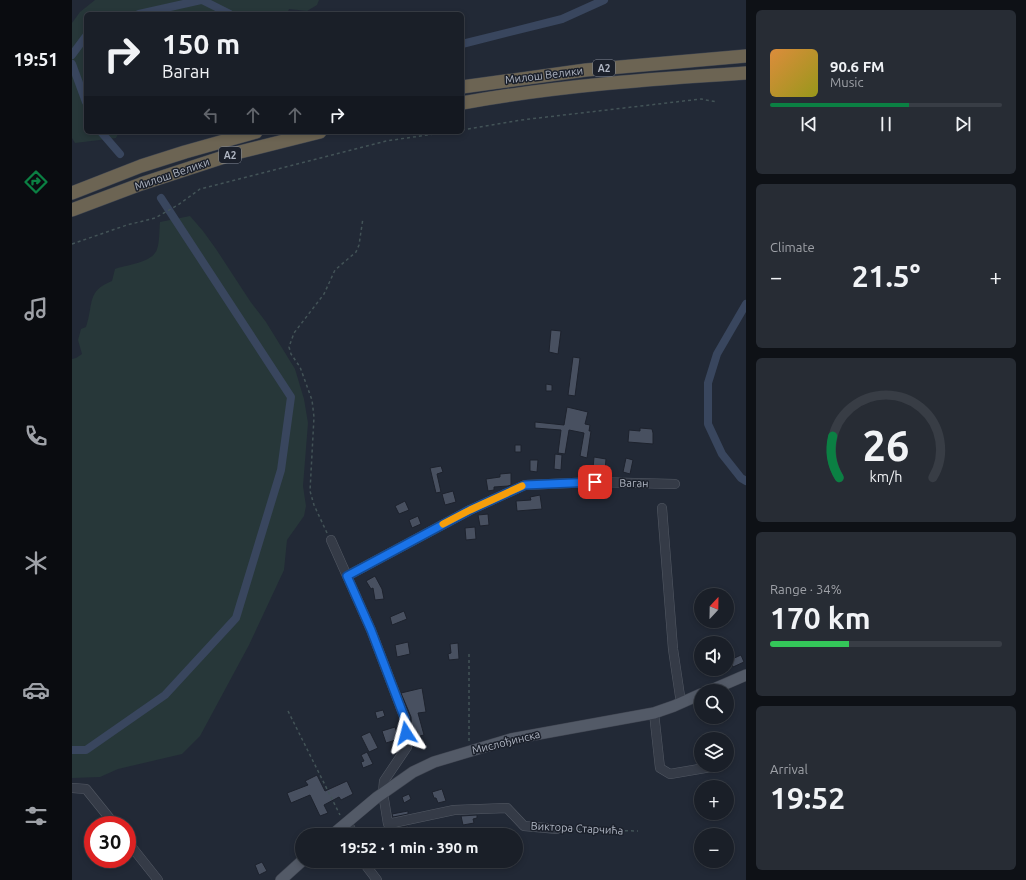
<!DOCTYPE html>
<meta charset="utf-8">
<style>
:root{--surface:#1a1f28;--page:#272c34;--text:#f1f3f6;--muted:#9fa2a8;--line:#383d45;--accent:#0b8043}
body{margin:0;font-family:Ubuntu,sans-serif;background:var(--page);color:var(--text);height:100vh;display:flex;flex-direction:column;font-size:15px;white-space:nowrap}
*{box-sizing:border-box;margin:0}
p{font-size:13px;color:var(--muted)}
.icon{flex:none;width:22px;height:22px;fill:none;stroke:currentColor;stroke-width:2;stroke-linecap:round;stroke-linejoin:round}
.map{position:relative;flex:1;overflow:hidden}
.drawer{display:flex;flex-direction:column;gap:10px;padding:10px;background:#0e1116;width:280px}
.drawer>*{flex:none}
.hud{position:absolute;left:12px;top:12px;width:380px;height:122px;border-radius:6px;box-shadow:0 2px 6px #0003,0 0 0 1px var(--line);background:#1a1f28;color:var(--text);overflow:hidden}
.needle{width:26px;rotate:22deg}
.fabs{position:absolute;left:622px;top:588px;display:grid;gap:8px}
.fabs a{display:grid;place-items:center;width:40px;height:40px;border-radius:50%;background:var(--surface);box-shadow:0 2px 6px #0003,0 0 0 1px var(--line);font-size:20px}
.speed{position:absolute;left:12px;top:816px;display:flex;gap:8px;font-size:20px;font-weight:700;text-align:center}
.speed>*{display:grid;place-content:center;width:52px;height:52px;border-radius:50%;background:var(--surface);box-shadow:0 2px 6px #0003,0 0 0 1px var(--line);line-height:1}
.speed .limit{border:6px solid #d22;background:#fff;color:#111}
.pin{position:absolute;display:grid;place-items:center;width:34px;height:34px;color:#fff;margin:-17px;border-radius:8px;box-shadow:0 2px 6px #0006}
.me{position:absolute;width:44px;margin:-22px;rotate:351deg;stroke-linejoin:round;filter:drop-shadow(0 0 3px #0008)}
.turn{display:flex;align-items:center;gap:14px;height:84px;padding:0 12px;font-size:18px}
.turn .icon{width:52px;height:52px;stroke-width:2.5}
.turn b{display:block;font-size:28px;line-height:34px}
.lanes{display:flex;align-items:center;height:38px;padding:0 12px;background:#0003;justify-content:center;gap:20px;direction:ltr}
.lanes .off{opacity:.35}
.big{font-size:30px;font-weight:600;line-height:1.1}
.drawer .widget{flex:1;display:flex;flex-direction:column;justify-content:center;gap:6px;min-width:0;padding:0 14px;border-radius:6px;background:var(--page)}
.drawer .dial{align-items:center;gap:0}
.dial svg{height:104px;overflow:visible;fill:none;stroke:var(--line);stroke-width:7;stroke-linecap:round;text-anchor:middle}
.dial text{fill:var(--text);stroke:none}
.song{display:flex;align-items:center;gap:12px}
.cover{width:48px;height:48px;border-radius:6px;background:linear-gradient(135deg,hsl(30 70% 55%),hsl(60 70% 35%))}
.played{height:4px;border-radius:2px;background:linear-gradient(90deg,var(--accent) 60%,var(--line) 60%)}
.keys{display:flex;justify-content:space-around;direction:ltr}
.heat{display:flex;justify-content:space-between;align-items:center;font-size:22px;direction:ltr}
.charge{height:6px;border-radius:3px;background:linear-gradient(90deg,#34c759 34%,var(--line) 0)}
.trip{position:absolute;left:223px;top:828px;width:228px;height:40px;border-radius:20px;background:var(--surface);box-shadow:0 2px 6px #0003,0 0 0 1px var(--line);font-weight:600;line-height:40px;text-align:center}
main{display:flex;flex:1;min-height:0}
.menu{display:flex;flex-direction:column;width:72px;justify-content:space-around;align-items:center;background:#0a0c10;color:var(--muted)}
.menu .icon{width:28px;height:28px}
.menu .on{color:var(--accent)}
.menu b{font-size:18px;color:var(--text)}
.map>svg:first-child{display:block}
.green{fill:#273739}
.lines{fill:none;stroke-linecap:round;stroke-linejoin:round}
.canal{stroke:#39465e;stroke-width:8}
.building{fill:#485060;stroke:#1d222d}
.minor-casing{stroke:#535964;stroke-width:10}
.major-casing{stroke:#3f4450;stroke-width:12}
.highway-casing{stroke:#404651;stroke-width:14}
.path{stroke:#435357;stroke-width:1.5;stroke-dasharray:3 3;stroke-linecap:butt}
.minor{stroke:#353b47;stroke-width:9}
.major{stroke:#535a67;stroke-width:11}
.highway{stroke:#6c6453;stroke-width:13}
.route-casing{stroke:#114b97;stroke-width:10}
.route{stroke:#1a73e8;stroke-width:7}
.slow{stroke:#f59e0b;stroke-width:7}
.labels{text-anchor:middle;stroke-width:3;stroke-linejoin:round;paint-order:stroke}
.shield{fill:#1b202b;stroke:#838995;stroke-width:1}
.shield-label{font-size:10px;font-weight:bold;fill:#b0b6c3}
.street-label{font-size:11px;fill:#b0b6c3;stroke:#1b202b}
</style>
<main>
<nav class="menu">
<b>19:51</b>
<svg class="icon on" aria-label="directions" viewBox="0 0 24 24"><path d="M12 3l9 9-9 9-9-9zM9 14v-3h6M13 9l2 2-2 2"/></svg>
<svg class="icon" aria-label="music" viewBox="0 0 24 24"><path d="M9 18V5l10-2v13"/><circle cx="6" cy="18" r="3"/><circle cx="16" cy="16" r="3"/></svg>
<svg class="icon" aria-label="phone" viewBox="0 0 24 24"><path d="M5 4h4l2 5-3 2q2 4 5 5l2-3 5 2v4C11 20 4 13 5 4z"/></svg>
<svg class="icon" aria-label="climate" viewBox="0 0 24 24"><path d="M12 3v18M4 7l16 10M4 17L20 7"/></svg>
<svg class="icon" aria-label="car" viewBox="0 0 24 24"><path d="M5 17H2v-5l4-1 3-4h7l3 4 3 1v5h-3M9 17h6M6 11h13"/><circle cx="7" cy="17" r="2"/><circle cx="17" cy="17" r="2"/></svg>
<svg class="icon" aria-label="filters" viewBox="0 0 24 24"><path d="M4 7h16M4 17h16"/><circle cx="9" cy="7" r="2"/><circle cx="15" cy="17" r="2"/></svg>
</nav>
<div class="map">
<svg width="674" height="880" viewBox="0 0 674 880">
<rect width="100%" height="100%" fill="#222936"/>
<path class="green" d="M23,0H247L245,5L235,11L217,9L215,14H14V132H60H47L44,138L3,143L0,138V23L8,12Z
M118,216L131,231L144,249L178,301L194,322L223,369L232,399L236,423L231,486L234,506L232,516L215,540L212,570L177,645L128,736L110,754L46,769L28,777L0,778V359L4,358L10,354L6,340L9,329L14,327C22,304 14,291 40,281L43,269C54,265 76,263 83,253C88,247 87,230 88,222Z"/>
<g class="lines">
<path class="canal" d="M130,0L158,14
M67,14L129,0
M390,44L490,19L532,0
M0,55L14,36
M0,64L14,102
M29,132L48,154
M674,304L645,354L636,383V424L650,454L669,478L674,481
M0,750H14L93,695L164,618L209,470L219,397L89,198"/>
</g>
<path class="building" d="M479,330L489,331L486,354L477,352Z
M501,357L508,358L503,396L496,395Z
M474,384L480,385V391H474Z
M495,407L516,412L513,424L518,425L517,431H519L515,458L508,456L512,433L497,430L493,454L486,453L489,430L463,428V422L492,425Z
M568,428L580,429L581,433V444L556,442L557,430L568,431Z
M443,445H449V452H443Z
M483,454L490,455L489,470L482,469Z
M522,457L534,459L533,470L521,469Z
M554,458L561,460L558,474L551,472Z
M458,460H466L465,472L458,471Z
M369,466L371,472L365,474L369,492L364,493L358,468Z
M439,473V485L436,486L422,487V490L416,491L414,479L428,477V474Z
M381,491L384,502L373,505L370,494Z
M468,495L470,509L445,511L444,501L459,500L458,497Z
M333,501L337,510L327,514L323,506Z
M416,514L417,525L408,526L406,515Z
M346,516L349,524L340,528L337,520Z
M403,527L404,539L394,540L393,528Z
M303,576L310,589L312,599L303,600L301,588L299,589L294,581Z
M332,611L335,619L320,625L318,617Z
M336,642L338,654L325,657L323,645Z
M386,643L387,659L377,660L376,654L379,653L378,644Z
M669,655L672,662L661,667L658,660Z
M350,688L354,712L346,713L352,735L340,738L339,717L329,693Z
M311,710L313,716L305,719L303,712Z
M323,727L327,739L314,743L310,731Z
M298,732L306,748L297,752L289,736Z
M295,752L301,764L291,768L289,762L292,761L289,755Z
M245,775L253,791L275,781L281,794L269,800L267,797L252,805L256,813L248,816L238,795L219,803L215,793L236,785L233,781Z
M370,789L374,801L366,803L364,798H362L360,792Z
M337,794L339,799L332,803L330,797Z
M336,811V814L321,817L320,814Z
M405,815V818L401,819L402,823L391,825L389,816Z
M336,826L339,833L333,835H328L325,828Z
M190,862L195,871L187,875L183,865Z"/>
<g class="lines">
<defs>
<path id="minor" d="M590,508L601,649L609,703
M259,540L275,576
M582,713L588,768L598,774L639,767
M0,788L14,789L43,825
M275,822L282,835
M485,829L452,826L435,808L382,810L316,824L311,793L312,781L335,747L333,719L299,630L275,576L398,510L453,485L523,482L603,484
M55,841L86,880
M293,861L295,867L305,880"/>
<path id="major" d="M637,691L674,675
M260,835L304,798L341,772L362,762L439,739L582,713L602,706L629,694
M209,880L230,861"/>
<path id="highway" d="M390,87L514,70L674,56
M390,103C484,86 579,79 674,73
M0,193L69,166L113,152L184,132
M0,210L69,184L164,153L248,132"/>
</defs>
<use href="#minor" class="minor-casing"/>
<use href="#major" class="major-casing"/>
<use href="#highway" class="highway-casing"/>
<path class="path" d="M390,130L449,120L629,99L645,102
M0,244L55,225L83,218L106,205L128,189L314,141L376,132
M255,533L242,505L238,491L242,417L240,400L228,367L219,354L217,347L222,333L252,294L263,270L284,252L287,245L291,218
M397,654V742
M216,711L268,815
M493,829L566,831"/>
<use href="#minor" class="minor"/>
<use href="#major" class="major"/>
<use href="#highway" class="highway"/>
</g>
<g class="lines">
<defs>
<path id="route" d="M334,733L333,719L299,630L275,576L398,510L453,485L523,482"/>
</defs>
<use href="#route" class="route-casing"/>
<use href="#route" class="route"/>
<path class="slow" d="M371,524L398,510L450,486"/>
</g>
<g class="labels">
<g class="shield">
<rect x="521" y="60" width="22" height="16" rx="3"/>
<rect x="147" y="147" width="22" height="16" rx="3"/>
</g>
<g class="shield-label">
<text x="532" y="72">A2</text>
<text x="158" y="159">A2</text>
</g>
<g class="street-label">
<text transform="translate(472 75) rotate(-7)" y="4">Милош Велики</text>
<text transform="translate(100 174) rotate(-19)" y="4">Милош Велики</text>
<text transform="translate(562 483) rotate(1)" y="4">Ваган</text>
<text transform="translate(434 742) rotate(-14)" y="4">Мислођинска</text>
<text transform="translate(505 828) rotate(3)" y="4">Виктора Старчића</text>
</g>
</g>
</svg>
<div class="fabs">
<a><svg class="needle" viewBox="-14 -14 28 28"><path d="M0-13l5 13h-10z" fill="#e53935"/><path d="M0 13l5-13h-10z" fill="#9fa2a8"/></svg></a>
<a><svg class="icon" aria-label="sound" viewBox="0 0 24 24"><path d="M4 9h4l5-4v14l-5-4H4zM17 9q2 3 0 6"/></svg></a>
<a><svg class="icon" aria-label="search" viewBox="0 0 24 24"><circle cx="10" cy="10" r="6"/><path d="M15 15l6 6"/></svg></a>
<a><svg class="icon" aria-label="layers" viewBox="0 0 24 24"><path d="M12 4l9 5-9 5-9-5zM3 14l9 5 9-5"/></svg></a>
<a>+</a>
<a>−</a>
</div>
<div class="speed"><div class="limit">30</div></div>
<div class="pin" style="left:523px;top:482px;background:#d93025"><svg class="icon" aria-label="arrive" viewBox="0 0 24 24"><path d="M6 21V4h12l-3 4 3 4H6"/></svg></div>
<svg class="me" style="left:334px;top:733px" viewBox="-20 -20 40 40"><path d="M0-17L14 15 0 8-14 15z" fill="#1a73e8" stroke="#fff" stroke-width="4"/></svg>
<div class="trip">19:52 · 1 min · 390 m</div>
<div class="hud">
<div class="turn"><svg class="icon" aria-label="right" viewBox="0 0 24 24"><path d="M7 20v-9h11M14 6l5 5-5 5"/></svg><div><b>150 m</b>Ваган</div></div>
<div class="lanes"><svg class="icon off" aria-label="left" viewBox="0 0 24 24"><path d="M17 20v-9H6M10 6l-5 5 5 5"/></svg><svg class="icon off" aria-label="ahead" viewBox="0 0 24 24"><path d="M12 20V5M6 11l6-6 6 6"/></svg><svg class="icon off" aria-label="ahead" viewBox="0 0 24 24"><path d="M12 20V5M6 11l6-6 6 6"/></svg><svg class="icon" aria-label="right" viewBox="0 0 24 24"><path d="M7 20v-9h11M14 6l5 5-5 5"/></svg></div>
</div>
</div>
<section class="drawer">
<div class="widget">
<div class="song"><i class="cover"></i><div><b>90.6 FM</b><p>Music</p></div></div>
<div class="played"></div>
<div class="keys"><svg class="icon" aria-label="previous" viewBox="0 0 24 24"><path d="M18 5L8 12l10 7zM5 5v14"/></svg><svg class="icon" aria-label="pause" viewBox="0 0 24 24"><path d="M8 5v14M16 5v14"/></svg><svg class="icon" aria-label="next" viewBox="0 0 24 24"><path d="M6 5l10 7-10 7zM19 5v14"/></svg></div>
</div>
<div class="widget"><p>Climate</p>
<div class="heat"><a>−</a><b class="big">21.5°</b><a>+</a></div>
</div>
<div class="widget dial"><svg viewBox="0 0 100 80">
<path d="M14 69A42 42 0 1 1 86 69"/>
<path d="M14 69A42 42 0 0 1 9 37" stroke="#0b8043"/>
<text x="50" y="56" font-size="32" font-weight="700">26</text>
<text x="50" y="72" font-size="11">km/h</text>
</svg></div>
<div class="widget"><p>Range · 34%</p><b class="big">170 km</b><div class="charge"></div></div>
<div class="widget"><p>Arrival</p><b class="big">19:52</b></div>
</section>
</main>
